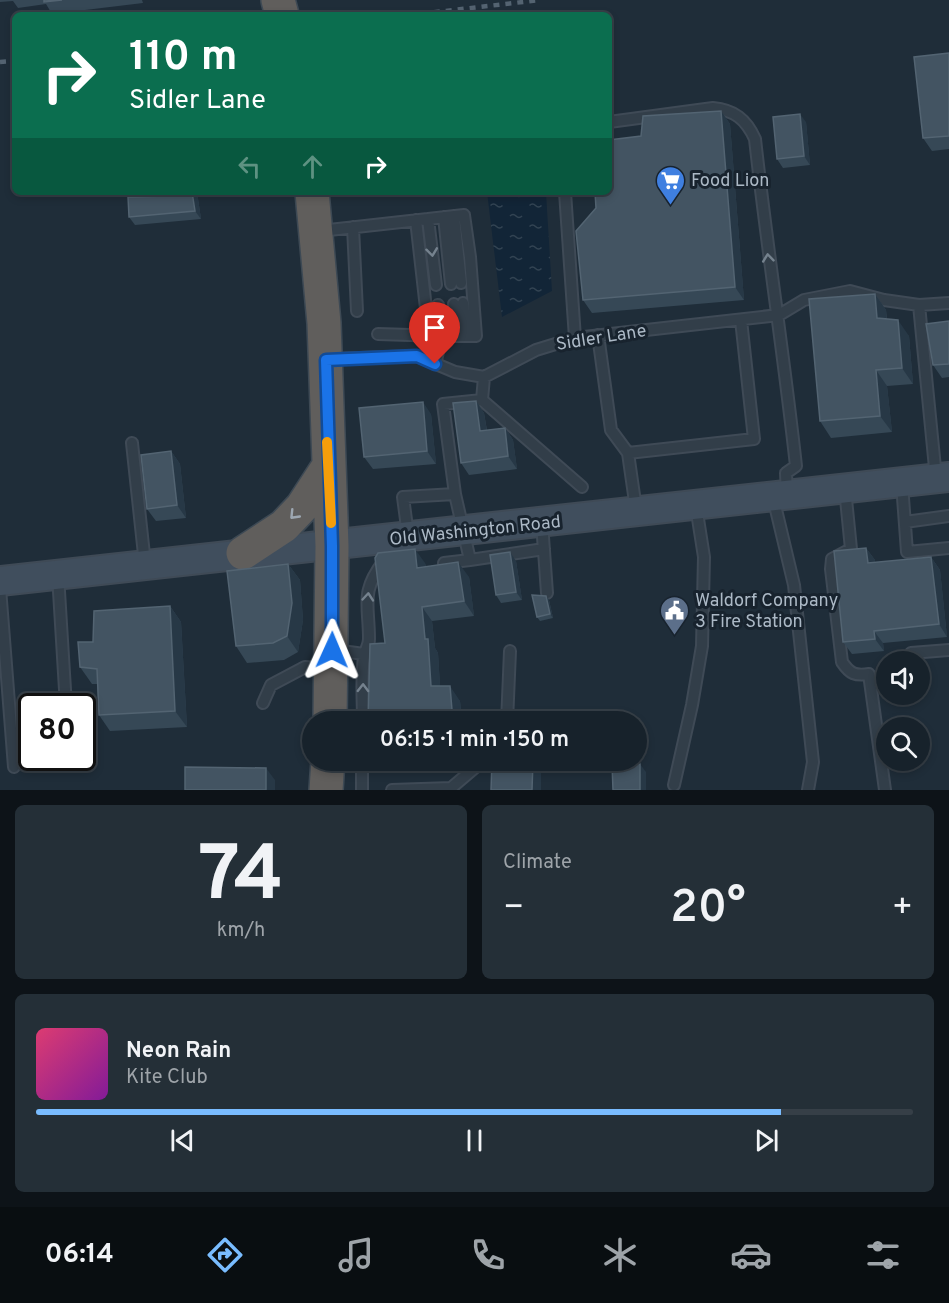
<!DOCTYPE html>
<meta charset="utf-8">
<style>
:root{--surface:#17222b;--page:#242f37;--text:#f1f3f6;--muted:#9ea4a9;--line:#363f47;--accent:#79bcff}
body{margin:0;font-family:Overpass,sans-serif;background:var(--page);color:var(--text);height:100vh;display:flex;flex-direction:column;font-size:22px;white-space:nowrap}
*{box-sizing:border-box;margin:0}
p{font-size:20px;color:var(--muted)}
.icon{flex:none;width:33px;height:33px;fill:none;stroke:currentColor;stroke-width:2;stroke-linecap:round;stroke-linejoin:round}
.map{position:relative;height:790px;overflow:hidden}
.side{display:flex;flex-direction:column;gap:15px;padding:15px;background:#0d1318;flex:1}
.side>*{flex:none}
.guide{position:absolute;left:12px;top:12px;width:600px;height:183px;border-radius:9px;box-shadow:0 3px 9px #0003,0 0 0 2px var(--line);background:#0b6e4f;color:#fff;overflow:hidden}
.buttons{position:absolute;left:876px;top:651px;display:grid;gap:12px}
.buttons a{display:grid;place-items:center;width:54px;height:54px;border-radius:50%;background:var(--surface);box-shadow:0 3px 9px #0003,0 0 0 2px var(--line);font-size:30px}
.speed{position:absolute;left:18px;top:693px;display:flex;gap:12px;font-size:30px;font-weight:700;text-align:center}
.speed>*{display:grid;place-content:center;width:78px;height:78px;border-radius:50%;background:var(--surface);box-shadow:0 3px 9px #0003,0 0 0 2px var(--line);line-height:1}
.speed .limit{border:3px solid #111;border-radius:9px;background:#fff;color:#111}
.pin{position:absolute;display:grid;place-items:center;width:51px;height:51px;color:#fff;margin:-62px -26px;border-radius:50% 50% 50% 0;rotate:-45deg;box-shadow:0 0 6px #0007}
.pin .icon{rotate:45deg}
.me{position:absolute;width:66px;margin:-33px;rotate:1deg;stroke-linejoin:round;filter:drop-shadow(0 0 4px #0008)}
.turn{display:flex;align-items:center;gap:21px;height:126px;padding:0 18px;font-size:27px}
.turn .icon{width:78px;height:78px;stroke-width:2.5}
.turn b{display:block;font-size:42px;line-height:51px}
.lanes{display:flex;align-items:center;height:57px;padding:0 18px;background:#0003;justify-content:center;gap:30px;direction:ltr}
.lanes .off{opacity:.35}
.big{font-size:45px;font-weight:600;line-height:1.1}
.side .widget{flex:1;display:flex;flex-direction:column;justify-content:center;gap:9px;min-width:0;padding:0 21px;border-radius:9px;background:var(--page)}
.side .dial{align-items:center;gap:0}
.dial b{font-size:78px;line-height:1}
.song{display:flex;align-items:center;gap:18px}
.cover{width:72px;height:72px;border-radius:9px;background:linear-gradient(135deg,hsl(340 70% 55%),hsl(290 70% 35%))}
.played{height:6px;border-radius:3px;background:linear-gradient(90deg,var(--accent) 85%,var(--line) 85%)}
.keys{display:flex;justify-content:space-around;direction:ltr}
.heat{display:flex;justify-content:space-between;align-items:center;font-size:33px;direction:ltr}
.side .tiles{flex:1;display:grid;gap:15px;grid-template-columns:1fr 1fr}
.widget:last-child{grid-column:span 2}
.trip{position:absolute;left:302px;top:711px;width:345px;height:60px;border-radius:30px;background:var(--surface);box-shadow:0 3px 9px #0003,0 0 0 2px var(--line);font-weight:600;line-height:60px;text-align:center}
.dock{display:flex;height:96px;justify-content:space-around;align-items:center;background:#090e11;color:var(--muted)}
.dock .icon{width:42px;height:42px}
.dock .on{color:var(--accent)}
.dock b{font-size:27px;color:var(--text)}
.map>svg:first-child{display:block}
.water{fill:url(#water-ripples)}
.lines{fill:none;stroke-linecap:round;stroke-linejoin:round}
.service-casing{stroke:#3f4a56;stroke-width:14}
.secondary-casing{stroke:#3f4a56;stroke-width:32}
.trunk-casing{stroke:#3d4954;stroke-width:36}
.service{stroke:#323e49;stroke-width:10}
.secondary{stroke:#404e5d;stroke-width:28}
.trunk{stroke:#605e5c;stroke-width:33}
.rail{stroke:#546371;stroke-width:4.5;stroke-dasharray:6 6;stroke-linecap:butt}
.wall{fill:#364856}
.shaded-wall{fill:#273846}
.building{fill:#435462;stroke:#536472;stroke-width:1.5}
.oneway{stroke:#75828e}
.oneway2{stroke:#9da7b1}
.route-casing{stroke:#114b97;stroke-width:15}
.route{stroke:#1a73e8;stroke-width:10}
.slow{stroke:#f59e0b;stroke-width:10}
.labels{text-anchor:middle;stroke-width:6;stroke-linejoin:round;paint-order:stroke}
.poi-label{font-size:18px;fill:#acb9c6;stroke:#18232e;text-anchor:start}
.street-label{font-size:18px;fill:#acb9c6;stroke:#18232e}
</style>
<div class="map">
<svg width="949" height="790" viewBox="0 0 949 790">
<defs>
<pattern id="water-ripples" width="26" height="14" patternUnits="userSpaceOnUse" patternTransform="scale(1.5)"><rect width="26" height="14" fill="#122537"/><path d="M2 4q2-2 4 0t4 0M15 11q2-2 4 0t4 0" fill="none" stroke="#324352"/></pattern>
</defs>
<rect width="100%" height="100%" fill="#1f2d39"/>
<path class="water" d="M487,192H546L552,291L502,317Z"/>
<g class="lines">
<defs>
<path id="service" d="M609,122L713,108C734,110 746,119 755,139C767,248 784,356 796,466L786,473L787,495
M565,192L575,338
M454,216L461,283
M444,217L451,284
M428,219L436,285
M416,220L429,335
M353,227L357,311
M320,231L464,215L470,257L476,336H442L435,364
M463,303L467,336
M454,304L457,336
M378,334L442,336L438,305
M598,335L611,430L628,453
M329,359L417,356L455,372L484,377L536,350L575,338L779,315L804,300L850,291L884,300L919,305
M482,400L582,487
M132,443L145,564
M936,478L919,305L949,303
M902,484L907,552L949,548
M845,489L851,549L832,559L831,569L842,662C850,674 855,676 869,674L885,790
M455,494L443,404L482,400L484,377
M773,497L794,585L813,762L808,790
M636,509L628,453L754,439L741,320
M905,522L949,516
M542,523L547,593
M408,535L403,497L455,494L470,560L444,563
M470,560L544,549
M58,575L66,706
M0,588L14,767
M334,650L364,654
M911,653L949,650
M263,703L271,685L305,667L328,669
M363,722C363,700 361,678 364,657C365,650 369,646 369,639C369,604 360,592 384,561
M507,722L510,651
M674,785L692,705L702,646L704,557L696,506
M362,790V760
M392,790L451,788L484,760"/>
<path id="secondary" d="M0,581L949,477"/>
<path id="trunk" d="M278,0L282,15
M312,192L324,323L332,546L330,722
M243,553L284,526L302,507L328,467
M326,790L328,760"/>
</defs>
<use href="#service" class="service-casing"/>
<use href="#secondary" class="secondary-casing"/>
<use href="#trunk" class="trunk-casing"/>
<use href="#service" class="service"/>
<use href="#secondary" class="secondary"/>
<use href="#trunk" class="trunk"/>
<path class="rail" d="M410,15L540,0
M0,62L15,61"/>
</g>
<path class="wall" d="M0,0H142L143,3L52,14L46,4L18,8L13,1L0,2Z
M949,53V149L932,151L923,138Z
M721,111L730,124L744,300L592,313L583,300L596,208L641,136Z
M806,122L810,165L783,168L777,159Z
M197,192L201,219L135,225L129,217Z
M875,294L886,310L887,319L909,336L913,384L887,386L892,432L831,438L820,421Z
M949,321V377L942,378L933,365Z
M476,401L484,413L487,430L505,428L513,440L517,469L469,475L461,463Z
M431,414L436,464L373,469L364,457Z
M171,451L180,464L186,518L156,521L147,509Z
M866,548L875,560V563L931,557L940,570L947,637L883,643L884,651L852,654L843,642Z
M516,561L522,600L501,603L496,595Z
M425,563L426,567L469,577L474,616L432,621L435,648L438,653L440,686L460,701L462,722H368L385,643Z
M288,564L300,580L303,620L298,652L284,660L247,663L236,646Z
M546,596L549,600L553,618L540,621L537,617Z
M170,606L181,622L187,727L110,731L99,715L97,684H92L80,667L93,642Z"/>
<path class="shaded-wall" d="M721,111L730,124L744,300L735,287Z
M800,114L806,122L810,165L804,156Z
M192,192H197L201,219L195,211Z
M875,294L886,310L888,335L877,318Z
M898,320L909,336L913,384L902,368Z
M876,370L887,386L892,432L880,416Z
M476,401L484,413L489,444L480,431Z
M423,402L431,414L436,464L427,451Z
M505,428L513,440L517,469L508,456Z
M171,451L180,464L186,518L177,505Z
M866,548L875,560L876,576L868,563Z
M415,549L425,563L427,583L417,568Z
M510,552L516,561L522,600L516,592Z
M931,557L940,570L947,637L939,624Z
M458,562L469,577L474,616L464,601Z
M288,564L300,580L303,620L298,652L287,636Z
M546,596L549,600L553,618L550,614Z
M170,606L181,622L187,727L175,711Z
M422,607L432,621L435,648L438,653L441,701L431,686Z
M874,631L883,643L884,651L875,639Z
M450,686L460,701L462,722H453Z
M533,761L541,773V790H532Z
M640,764L646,772V790H640Z
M266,768L275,780V790H266Z"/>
<path class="building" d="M44,0H62L44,2Z
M949,53V136L923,138L914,57Z
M721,111L735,287L583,300L576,231L596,208L595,192H609V140L641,136L643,116Z
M800,114L804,156L777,159L773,117Z
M167,192H192L195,211L129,217L128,197L168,196Z
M875,294L877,318L898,320L902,368L876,370L880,416L820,421L809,299Z
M949,321V364L933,365L926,324Z
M476,401L480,431L505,428L508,456L461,463L453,403Z
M423,402L427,451L364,457L359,408Z
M171,451L177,505L147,509L141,455Z
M866,548L868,563L931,557L939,624L874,631L875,639L843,642L834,551Z
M415,549L417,568L458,562L464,601L422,607L425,639H428L431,686H450L453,722H368L370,644L385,643L375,558L378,553Z
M510,552L516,592L496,595L490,555Z
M288,564L292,603L287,636L273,643L236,646L227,571Z
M532,595L546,596L550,614L537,617Z
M170,606L175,711L99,715L97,669L80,667L78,642H93L94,611Z
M492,760L533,761L532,790H491Z
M612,764H640V790H613Z
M185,767L266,768V790H185Z"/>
<defs><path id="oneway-chevron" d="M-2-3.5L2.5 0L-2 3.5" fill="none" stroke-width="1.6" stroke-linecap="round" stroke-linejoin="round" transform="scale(1.5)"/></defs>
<g class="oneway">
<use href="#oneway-chevron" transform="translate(432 252) rotate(83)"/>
<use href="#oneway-chevron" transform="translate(768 258) rotate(-96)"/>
<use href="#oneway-chevron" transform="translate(368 597) rotate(-85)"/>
<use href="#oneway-chevron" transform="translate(363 688) rotate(-89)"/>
</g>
<use class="oneway2" href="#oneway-chevron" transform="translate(294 515) rotate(134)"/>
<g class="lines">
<defs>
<path id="route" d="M332,650V546L326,360L417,356L435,364"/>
</defs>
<use href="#route" class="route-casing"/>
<use href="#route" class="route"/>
<path class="slow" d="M327,442L331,523"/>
</g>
<defs>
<symbol id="supermarket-pin" viewBox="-11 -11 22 30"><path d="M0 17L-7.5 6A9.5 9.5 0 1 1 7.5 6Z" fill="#3f7fe0" stroke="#18232e"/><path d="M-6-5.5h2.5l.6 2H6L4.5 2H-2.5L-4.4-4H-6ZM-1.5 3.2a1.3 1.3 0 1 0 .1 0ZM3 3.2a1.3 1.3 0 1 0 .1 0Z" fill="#fff"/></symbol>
<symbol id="civic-pin" viewBox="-11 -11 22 30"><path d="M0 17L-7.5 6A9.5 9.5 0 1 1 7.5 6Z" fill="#5c6f8a" stroke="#18232e"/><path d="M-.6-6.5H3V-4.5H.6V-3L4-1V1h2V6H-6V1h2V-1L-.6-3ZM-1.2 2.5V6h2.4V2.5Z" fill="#fff"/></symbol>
</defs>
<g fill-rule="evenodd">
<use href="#supermarket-pin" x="654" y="164" width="33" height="45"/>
<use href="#civic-pin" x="658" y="594" width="33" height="45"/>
</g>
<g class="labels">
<g class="poi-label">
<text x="691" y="186">Food Lion</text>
<text x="695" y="606">Waldorf Company<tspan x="695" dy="21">3 Fire Station</tspan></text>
</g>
<g class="street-label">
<text transform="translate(601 337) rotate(-9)" y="6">Sidler Lane</text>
<text transform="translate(475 530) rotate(-6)" y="6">Old Washington Road</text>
</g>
</g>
</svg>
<div class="buttons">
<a><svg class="icon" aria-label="sound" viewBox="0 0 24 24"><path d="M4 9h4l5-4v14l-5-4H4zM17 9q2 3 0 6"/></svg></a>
<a><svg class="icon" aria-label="search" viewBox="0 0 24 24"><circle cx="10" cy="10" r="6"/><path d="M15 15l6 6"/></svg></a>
</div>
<div class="speed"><div class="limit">80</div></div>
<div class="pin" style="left:435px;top:364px;background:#d93025"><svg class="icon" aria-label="arrive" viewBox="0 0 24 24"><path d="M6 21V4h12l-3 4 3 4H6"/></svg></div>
<svg class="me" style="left:332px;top:650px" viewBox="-20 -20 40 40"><path d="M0-17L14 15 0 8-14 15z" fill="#1a73e8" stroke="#fff" stroke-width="4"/></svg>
<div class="trip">06:15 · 1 min · 150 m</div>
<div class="guide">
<div class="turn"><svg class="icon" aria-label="right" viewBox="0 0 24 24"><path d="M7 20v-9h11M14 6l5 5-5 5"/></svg><div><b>110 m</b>Sidler Lane</div></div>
<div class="lanes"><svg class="icon off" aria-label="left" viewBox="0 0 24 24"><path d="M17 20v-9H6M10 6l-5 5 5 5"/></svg><svg class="icon off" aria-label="ahead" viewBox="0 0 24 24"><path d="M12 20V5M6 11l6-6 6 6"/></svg><svg class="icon" aria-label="right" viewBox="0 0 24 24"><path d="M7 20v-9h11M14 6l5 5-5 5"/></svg></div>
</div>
</div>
<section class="side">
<div class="tiles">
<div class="widget dial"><b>74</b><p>km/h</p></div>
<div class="widget"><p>Climate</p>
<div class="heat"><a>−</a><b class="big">20°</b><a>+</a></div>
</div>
<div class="widget">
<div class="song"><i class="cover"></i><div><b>Neon Rain</b><p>Kite Club</p></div></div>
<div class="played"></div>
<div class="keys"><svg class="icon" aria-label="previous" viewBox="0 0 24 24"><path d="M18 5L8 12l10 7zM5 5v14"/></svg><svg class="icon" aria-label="pause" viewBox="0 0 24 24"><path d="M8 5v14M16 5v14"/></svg><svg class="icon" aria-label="next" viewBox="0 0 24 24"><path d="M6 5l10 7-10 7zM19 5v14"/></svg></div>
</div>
</div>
</section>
<nav class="dock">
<b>06:14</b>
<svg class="icon on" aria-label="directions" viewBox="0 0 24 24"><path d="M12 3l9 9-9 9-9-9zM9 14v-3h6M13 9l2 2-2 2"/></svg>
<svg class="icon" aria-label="music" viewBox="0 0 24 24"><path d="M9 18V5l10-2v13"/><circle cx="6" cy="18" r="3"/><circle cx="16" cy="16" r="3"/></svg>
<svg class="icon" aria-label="phone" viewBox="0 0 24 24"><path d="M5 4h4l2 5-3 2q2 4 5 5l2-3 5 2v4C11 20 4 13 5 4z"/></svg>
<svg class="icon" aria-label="climate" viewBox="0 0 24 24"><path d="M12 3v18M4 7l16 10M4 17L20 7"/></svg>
<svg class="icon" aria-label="car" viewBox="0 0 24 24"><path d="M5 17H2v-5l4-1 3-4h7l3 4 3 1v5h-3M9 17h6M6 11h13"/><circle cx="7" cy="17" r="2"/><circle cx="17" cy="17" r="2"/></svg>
<svg class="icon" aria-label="filters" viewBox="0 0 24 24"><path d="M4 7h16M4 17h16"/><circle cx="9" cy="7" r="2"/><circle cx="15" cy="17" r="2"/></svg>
</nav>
